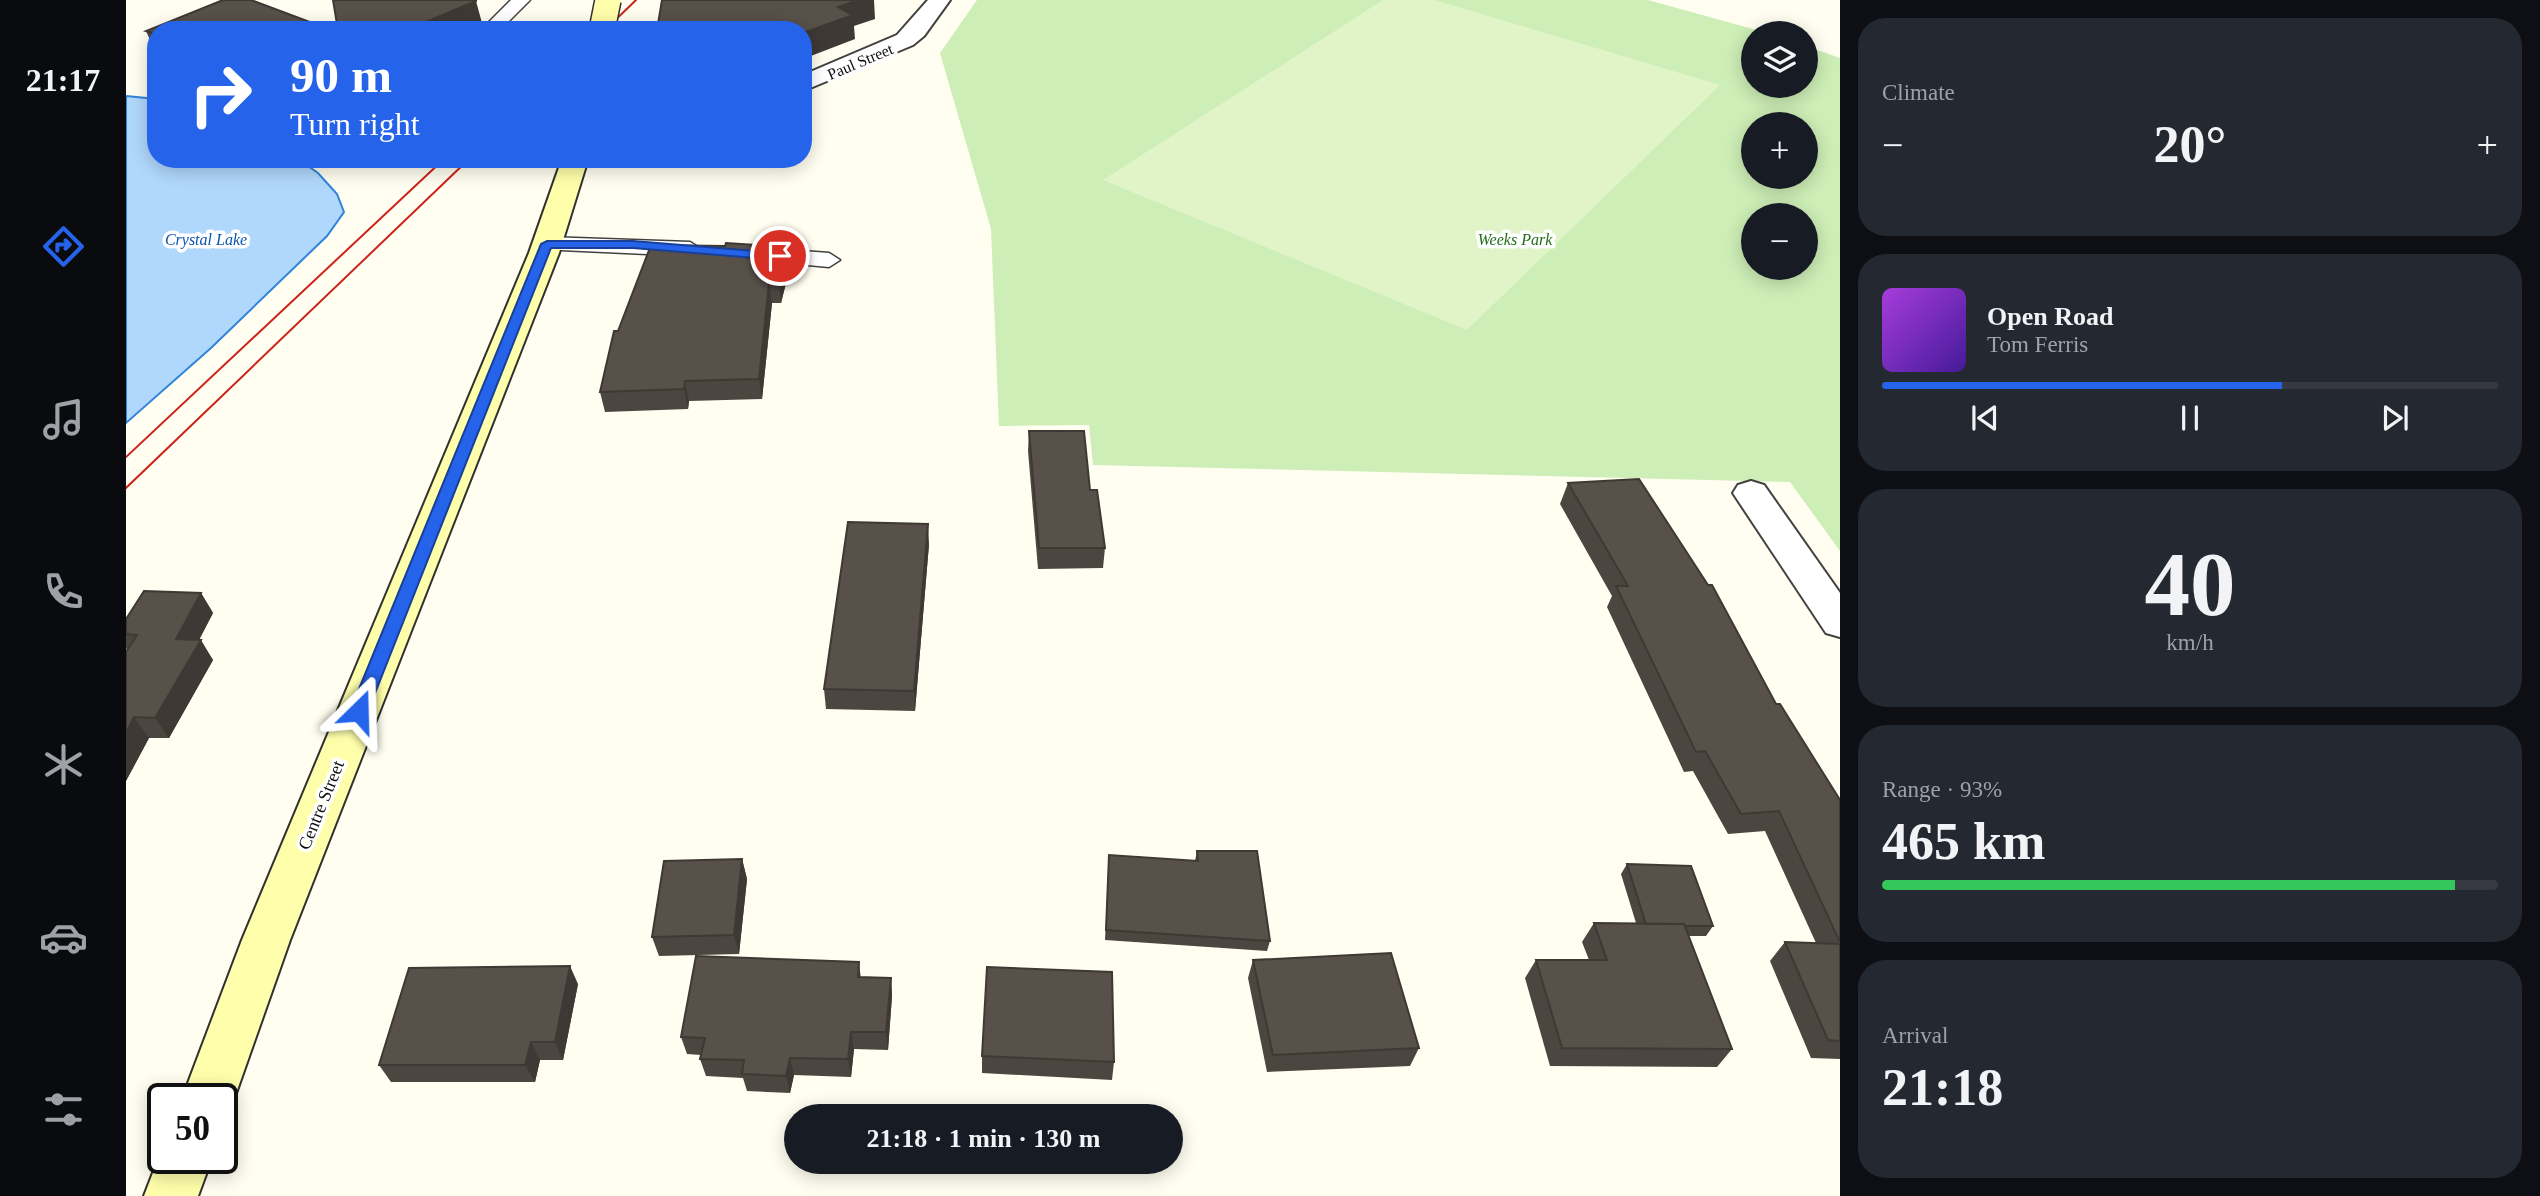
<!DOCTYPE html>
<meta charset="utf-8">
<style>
:root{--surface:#171b24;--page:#242831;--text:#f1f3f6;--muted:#9ea1a6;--line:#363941;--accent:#2563eb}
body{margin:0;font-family:"Times New Roman",serif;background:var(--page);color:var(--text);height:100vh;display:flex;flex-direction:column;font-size:26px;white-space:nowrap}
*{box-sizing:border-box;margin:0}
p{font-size:23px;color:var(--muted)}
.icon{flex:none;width:38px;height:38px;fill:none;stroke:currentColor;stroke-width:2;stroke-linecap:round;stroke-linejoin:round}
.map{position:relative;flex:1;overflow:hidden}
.details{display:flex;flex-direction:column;gap:18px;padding:18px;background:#0d0f14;width:700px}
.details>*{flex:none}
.banner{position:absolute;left:21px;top:21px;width:665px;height:147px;border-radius:28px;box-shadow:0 4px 18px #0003;background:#2563eb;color:#fff;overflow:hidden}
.buttons{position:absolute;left:1615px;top:21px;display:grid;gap:14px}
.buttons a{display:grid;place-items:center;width:77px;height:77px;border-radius:50%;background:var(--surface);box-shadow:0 4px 18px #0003;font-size:35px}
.speed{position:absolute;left:21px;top:1083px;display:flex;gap:14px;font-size:35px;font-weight:700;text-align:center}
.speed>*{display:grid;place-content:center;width:91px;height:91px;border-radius:50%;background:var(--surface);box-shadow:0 4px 18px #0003;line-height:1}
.speed .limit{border:4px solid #111;border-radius:10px;background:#fff;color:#111}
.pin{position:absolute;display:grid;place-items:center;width:60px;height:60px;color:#fff;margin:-30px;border:4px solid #fff;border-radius:50%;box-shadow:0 2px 7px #0007}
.me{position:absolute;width:77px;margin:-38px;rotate:22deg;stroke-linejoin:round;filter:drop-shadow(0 0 5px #0008)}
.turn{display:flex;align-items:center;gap:24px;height:147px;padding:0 28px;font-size:32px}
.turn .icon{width:91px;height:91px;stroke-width:2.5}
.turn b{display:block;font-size:49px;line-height:60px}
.big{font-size:52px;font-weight:600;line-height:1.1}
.details .card{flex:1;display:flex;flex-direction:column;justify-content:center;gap:10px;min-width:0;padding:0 24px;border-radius:28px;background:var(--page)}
.details .dial{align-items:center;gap:0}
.dial b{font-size:91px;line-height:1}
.song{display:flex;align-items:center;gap:21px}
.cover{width:84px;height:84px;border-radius:10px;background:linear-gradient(135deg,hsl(280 70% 55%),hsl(260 70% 35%))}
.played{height:7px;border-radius:4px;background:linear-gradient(90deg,var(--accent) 65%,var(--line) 65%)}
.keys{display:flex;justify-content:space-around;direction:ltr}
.heat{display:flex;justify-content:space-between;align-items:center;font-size:38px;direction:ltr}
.charge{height:10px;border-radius:5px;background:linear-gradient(90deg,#34c759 93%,var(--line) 0)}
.trip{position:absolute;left:658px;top:1104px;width:399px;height:70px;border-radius:35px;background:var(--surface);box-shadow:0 4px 18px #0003;font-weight:600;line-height:70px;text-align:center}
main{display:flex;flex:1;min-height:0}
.menu{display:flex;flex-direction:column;width:126px;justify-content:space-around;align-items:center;background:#090b0e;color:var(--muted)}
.menu .icon{width:49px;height:49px}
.menu .current{color:var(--accent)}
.menu b{font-size:32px;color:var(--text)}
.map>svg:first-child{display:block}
.green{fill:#cdeeb6;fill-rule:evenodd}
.pitch{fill:#e0f4c8}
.water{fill:#b0d7fc;stroke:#3084d9;stroke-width:2}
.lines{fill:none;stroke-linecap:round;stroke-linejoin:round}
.service-casing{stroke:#424242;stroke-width:3}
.minor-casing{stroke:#424242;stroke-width:4}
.secondary-casing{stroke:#313131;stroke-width:4}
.service{fill:#fff;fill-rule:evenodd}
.minor{fill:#fff;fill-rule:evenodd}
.secondary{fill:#ffffab;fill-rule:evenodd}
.tram{stroke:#cc2419;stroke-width:2}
.secondary-bridge-casing{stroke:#313131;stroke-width:28;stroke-linecap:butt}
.secondary-bridge{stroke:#ffffab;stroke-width:25}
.wall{fill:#4c4640}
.shaded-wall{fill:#3e3934}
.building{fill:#58514a;stroke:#3e3934;stroke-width:2}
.route{fill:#2563eb;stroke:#184099;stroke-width:2}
.labels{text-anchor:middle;stroke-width:7;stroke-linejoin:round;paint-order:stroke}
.far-street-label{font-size:16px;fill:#0f0f0f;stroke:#fff}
.far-water-label{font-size:16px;font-style:italic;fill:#0c55ad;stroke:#fff}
.far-park-label{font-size:16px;font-style:italic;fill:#216d18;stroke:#fff}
.street-label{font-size:18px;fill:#0f0f0f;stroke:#fff}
</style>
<main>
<nav class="menu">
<b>21:17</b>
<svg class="icon current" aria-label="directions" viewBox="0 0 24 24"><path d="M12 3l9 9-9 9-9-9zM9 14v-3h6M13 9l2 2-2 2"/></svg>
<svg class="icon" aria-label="music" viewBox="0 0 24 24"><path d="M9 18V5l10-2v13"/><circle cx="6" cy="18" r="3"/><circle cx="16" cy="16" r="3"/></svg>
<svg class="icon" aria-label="phone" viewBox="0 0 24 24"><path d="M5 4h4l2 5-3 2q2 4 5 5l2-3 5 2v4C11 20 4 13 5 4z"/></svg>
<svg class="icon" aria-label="climate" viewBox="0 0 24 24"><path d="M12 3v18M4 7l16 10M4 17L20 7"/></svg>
<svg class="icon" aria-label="car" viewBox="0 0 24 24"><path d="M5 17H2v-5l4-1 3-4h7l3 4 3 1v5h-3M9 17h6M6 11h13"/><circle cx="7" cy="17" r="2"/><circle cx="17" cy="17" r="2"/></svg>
<svg class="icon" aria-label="filters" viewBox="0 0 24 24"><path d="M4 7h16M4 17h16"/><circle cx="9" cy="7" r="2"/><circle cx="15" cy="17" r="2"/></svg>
</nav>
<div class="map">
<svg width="1714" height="1196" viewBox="0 0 1714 1196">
<rect width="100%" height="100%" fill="#fffef0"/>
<path class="green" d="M851,0H1522L1641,33H1628V86H1680V46L1714,58V551L1664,482L967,465L963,425L873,426L865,229L814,53ZM1628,124H1680V177H1628ZM1628,215H1680V268H1628Z"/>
<path class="pitch" d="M1257,0H1309L1594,85L1341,330L977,180Z"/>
<path class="water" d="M0,96L30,99V159H172L192,173L211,194L218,212L201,236L85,348L0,423Z"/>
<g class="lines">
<defs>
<path id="service" d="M385,0H404L374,30H355Z
M421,237L564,242L575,249L564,256L413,249L410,244Z
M624,247L703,253L714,260L703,267L616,259L613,254L616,249Z"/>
<path id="minor" d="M802,0H824L798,36L787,45L677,91V75L771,35Z
M1625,481L1638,485L1714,593V637L1700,633L1607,493L1612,485Z"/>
<path id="secondary" d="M436,159H462L433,253L164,940L108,1099L100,1117L96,1119V1099H56L116,940L403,253Z
M37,1147V1158H86L72,1196H18Z"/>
</defs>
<use href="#service" class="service-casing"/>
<use href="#minor" class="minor-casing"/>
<use href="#secondary" class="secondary-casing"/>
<use href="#service" class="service"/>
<use href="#minor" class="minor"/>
<use href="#secondary" class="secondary"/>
<path class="tram" d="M457,30L489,0
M479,30L510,0
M0,457L318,159
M0,488L343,159"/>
<defs>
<path id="secondary-bridge" d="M476,30L482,0"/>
</defs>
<use href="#secondary-bridge" class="secondary-bridge-casing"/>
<use href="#secondary-bridge" class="secondary-bridge"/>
</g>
<path class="wall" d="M30,30V53L20,31Z
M664,267L655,303H646L636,399L563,401L562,409L479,412L474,392L492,331Z
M903,431L964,490L979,548L977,568L912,569L902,451Z
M1442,483L1650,704L1714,800V1059L1685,1058L1644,961L1659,942L1690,943L1639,831L1602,834L1567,771L1558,772L1481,607L1486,596L1434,504Z
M803,544L789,711L700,709L698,689Z
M75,593L87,613L73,640L87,660L43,738H23L0,781V652L1,650L0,648V619Z
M1071,851L1144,941L1141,951L979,940L983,855L1069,861Z
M616,859L621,879L613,954L533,956L526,937Z
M1501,864L1587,926L1580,936H1562L1606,1049L1591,1067L1424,1066L1399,978L1410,960H1463L1456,942L1468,923H1510L1495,874Z
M1127,960L1293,1048L1284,1066L1141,1072L1122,978Z
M735,977L765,978L766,996L762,1050L728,1049L725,1077L668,1075L664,1093L621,1091L617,1078L580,1076L574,1059L575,1055L561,1054L555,1037Z
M452,984L437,1060H414L409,1082H265L253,1065Z
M856,1056L988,1062L986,1080L856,1073Z"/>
<path class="shaded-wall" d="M732,0H748L749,19L728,26L729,39L677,59V33L712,7Z
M350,1L356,23L341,30H281Z
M661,247L664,267L655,303L653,283Z
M643,283L646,303L636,399L633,379Z
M559,381L563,401L562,409L558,389Z
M802,524L803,544L789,711L788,691Z
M75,593L87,613L63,659L50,639Z
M75,640L87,660L43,738L29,718Z
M8,717L23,738L0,781V733Z
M616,859L621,879L613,954L608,935Z
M733,962L735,980L732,977Z
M444,966L452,984L437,1060L429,1042Z
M765,978L766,996L762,1050L760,1032Z
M725,1032L728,1049L725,1077L722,1059Z
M405,1042L414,1060L409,1082L399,1065Z
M664,1058L668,1075L664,1093L660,1076Z"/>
<path class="building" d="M97,0H125L205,30H30V34L20,31Z
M207,0H350V1L281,30H212Z
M536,0H732L712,7L727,15L677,33V30H531Z
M600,243L661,247L653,283H643L633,379L559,381L558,389L474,392L488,331H492L525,245L599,246Z
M903,431H958L964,490H971L979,548H913Z
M1513,479L1582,585H1586L1650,704H1654L1714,800V942L1653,811L1615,814L1579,751L1570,752L1490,586H1502L1442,483Z
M722,522L802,524L788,691L698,689Z
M18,591L75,593L50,639L75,640L29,718L8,717L0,733V652L11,635L0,634V619Z
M1071,851H1131L1144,941L980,930L983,855L1072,861Z
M616,859L608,935L526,937L538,861Z
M1501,864L1565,866L1587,926H1559L1558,924H1520Z
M1468,923L1558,924L1606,1049L1436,1048L1410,960H1481Z
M1659,942L1714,944V1041L1702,1040Z
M1265,953L1293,1048L1147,1055L1127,960Z
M570,956L733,962L732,977L765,978L760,1032H725L722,1059L664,1058L660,1076L616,1074L618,1060L574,1059L579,1038L555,1037Z
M444,966L429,1042H405L399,1065H253L283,968Z
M861,967L986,972L988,1062L856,1056Z"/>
<path class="route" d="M507,241L654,253L660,256L654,260L507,248H425L242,711L233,718L227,716L224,711L415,244L421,241Z"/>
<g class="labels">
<g class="far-street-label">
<text transform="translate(734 61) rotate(-23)" y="6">Paul Street</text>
</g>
<g class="far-water-label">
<text x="80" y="245">Crystal Lake</text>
</g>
<g class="far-park-label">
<text x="1389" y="245">Weeks Park</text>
</g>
<g class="street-label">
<text transform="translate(195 805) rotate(-68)" y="6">Centre Street</text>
</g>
</g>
</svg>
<div class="buttons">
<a><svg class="icon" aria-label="layers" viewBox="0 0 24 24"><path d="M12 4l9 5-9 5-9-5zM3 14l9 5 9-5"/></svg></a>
<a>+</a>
<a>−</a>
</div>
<div class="speed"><div class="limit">50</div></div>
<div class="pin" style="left:654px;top:256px;background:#d93025"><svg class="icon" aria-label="arrive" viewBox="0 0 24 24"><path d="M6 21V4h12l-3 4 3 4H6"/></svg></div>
<svg class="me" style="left:233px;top:711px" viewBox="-20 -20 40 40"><path d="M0-17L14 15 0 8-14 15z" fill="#2563eb" stroke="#fff" stroke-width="4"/></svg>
<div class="trip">21:18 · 1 min · 130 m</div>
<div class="banner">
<div class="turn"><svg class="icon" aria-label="right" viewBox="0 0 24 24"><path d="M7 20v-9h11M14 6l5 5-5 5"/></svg><div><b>90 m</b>Turn right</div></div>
</div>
</div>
<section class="details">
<div class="card"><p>Climate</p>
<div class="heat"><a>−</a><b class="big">20°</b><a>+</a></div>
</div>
<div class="card">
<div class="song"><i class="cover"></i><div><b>Open Road</b><p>Tom Ferris</p></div></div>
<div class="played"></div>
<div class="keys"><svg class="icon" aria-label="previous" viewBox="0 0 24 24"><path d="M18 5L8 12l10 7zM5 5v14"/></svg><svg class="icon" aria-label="pause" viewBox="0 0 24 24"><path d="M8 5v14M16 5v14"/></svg><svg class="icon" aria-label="next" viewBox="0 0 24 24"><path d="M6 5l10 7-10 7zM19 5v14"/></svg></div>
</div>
<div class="card dial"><b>40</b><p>km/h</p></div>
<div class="card"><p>Range · 93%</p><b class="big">465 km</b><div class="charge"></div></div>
<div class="card"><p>Arrival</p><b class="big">21:18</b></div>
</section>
</main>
